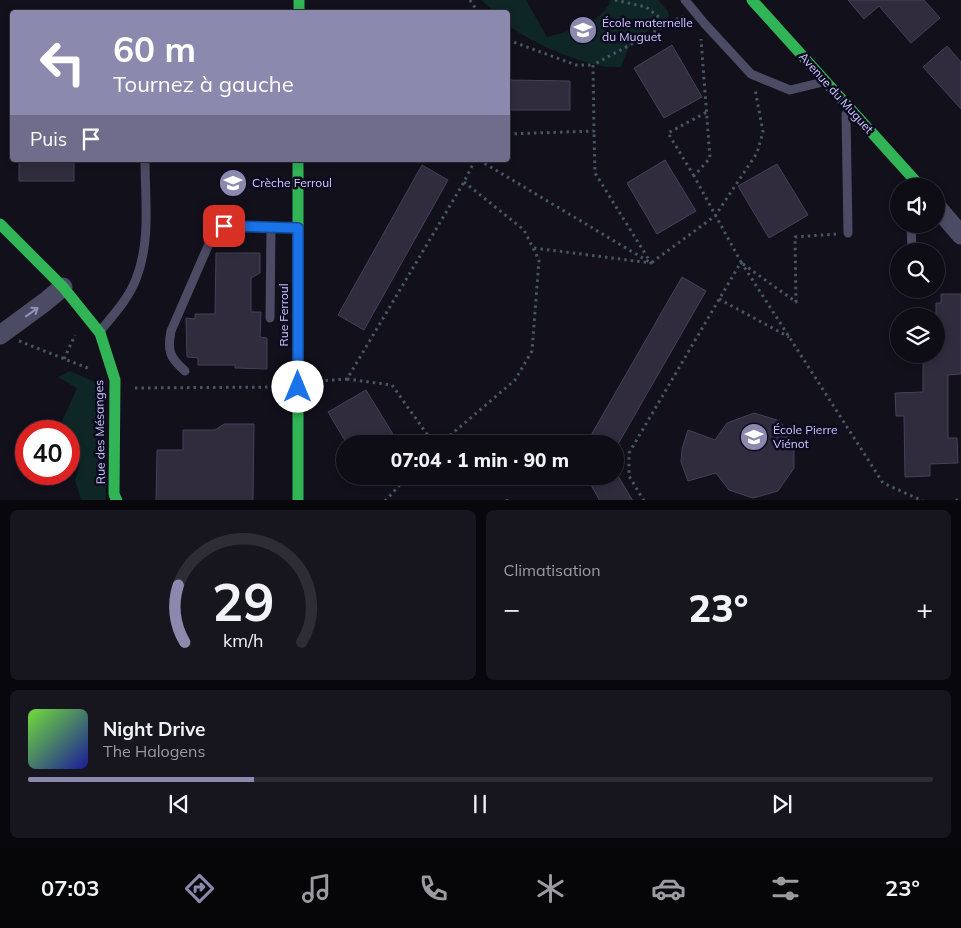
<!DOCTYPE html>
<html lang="fr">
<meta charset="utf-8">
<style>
:root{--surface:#0e0c14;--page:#17151d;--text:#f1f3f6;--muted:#9b9ba0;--line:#2e2c34;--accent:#8c89af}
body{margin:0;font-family:Mulish,sans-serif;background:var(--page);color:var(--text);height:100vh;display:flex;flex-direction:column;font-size:19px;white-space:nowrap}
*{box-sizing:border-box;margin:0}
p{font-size:16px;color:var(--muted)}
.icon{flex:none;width:28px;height:28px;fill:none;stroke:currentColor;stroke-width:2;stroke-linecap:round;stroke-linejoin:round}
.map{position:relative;height:500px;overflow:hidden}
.panel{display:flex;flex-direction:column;gap:10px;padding:10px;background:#08070b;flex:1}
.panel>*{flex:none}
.hud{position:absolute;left:10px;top:10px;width:500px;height:152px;border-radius:5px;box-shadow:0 2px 8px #0003,0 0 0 1px var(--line);background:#8c89af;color:#fff;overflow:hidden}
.fabs{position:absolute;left:890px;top:178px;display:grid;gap:10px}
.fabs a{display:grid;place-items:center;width:55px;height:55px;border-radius:50%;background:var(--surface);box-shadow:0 2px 8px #0003,0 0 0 1px var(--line);font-size:25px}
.speed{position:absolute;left:15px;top:420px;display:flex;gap:10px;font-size:25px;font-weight:700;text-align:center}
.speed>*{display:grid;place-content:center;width:65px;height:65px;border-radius:50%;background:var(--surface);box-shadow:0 2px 8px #0003,0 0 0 1px var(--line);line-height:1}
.speed .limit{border:8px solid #d22;background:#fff;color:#111}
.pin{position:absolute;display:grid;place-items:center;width:42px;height:42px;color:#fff;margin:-21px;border-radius:10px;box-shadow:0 2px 8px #0006}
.me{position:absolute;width:55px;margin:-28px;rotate:0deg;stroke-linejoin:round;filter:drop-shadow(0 0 4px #0008)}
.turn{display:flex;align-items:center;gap:18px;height:105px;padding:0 20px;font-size:22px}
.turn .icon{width:65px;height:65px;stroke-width:2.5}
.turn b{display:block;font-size:35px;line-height:42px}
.then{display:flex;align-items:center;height:48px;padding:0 20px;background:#0003;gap:10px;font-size:19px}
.big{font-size:38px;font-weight:800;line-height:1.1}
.panel .widget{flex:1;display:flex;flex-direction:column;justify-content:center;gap:8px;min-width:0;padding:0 18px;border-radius:8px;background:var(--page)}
.panel .dial{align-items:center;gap:0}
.dial svg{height:130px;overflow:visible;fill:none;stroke:var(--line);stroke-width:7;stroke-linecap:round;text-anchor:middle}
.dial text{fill:var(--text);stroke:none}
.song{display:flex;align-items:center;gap:15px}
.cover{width:60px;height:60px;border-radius:8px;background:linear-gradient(135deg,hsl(100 70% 55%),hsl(240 70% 35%))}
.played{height:5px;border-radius:2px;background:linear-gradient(90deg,var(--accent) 25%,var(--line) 25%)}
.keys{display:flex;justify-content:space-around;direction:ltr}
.heat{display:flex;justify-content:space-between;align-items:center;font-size:28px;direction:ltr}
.panel .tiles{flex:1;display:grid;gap:10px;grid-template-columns:1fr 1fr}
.widget:last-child{grid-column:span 2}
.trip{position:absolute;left:336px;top:435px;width:288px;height:50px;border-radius:25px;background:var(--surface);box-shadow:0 2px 8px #0003,0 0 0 1px var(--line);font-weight:800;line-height:50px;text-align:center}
.menu{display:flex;height:80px;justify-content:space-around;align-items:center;background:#060508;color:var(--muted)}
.menu .icon{width:35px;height:35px}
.menu .on{color:var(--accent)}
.menu b{font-size:22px;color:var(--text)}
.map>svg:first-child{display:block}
.green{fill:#0f2626}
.building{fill:#302c3e;stroke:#44415a}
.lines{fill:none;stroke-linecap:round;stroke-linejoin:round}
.path{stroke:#455664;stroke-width:3;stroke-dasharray:2.5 4;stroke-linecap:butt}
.lane{stroke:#4b4b64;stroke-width:9}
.street{stroke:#4b4b64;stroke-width:19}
.fast{stroke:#30b455;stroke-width:11}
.oneway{stroke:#9391b9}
.route-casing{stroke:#114b97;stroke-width:12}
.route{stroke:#1a73e8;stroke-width:9}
.labels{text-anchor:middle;stroke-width:5;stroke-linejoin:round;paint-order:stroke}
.poi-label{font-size:12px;fill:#cecaff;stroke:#0e0b20;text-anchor:start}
.street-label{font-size:12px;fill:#cecaff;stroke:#0e0b20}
</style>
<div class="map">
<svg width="961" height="501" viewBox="0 0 961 501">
<rect width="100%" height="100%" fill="#12101b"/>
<path class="green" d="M481,0H526L547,37C570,31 601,24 611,0H658L668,11L669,16C658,27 643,32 633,42C627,49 624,59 621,67C613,67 605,67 597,65C570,59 530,42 508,25V12H494Z
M70,371L102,385L106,500H81L75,480L80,464L69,457V431H41L44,425L57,429L59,428L77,388L58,377Z"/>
<path class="building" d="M848,0H924L940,18L911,43L879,6L864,19Z
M672,45L702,97L664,118L634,68Z
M947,46L961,62V109L923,67Z
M508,80L570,81V110H508Z
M19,160H74V181H19Z
M665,160L696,211L657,234L627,183Z
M777,164L808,215L769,238L738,186Z
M422,165L448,180L364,330L338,315Z
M216,253H260V273L251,278V312H261L260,337L267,338V369L235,368V365H198V358L187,357L186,318L195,319V314H215Z
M682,277L706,291L618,444H586Z
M941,294H961V374L948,375V438H957L958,463L930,464V476L905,477L904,416H896L895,393L923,392V354H936V303H941Z
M366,390L399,444H347L328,412Z
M754,413L780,421L794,442V468L778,491L753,498L729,490L716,473L688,481L681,462L682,449L688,430L715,440L727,423Z
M254,424L253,501H156L157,450H183V430H215L224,424Z
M586,476H618L633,501H600Z"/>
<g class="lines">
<path class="path" d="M470,0L478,12
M615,0L646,7L668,24
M508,40L576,65H593
M508,134L594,131L593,65L683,16
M479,160L651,263L715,216L757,153L763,132L755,89
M694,176L668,133L707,112
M534,248L651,263L595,173L594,131
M741,262L883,483L923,501
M743,264L796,302L795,237L836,234
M719,299L789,337
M19,341L90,369
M64,359L75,335
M347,379L392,385L434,444
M319,381L347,379L464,182L475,160
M135,388L279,387
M440,444L515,380L532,351L539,260L524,230L464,182
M385,501L408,476
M506,501L512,500
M644,501L629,476V453L741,262L694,176L710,158L701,39
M956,501L961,497"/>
<path class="lane" d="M685,0L704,23L751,74L790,90L823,82
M846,114L848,233
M911,224L912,251
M270,318L271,228
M101,330C114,314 129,298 136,279C151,242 145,199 145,160
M185,371C170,358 167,351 171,331L215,230L224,226L295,228"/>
<path class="street" d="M936,206L961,235
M0,335L45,302L63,287"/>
<path class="fast" d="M299,0V12
M752,0L920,186
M298,160V501
M0,224L63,287L100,333L115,380L114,494L117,501"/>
</g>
<defs><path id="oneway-shaft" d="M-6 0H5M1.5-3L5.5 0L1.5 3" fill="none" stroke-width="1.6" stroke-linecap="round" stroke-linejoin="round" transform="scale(1.25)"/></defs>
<use class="oneway" href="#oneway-shaft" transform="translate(32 312) rotate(-36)"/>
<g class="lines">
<defs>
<path id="route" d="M224,226L298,228V387"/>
</defs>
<use href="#route" class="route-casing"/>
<use href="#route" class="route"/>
</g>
<defs>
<symbol id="school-disc" viewBox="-11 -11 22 22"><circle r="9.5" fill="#8c89af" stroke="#0e0b20"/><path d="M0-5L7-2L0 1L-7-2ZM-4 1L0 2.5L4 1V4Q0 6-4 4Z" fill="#fff"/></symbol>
</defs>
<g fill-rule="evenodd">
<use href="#school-disc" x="567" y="14" width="32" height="32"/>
<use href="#school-disc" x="217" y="167" width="32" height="32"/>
<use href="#school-disc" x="738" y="421" width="32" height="32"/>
</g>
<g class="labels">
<g class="poi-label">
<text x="602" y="27">École maternelle<tspan x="602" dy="14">du Muguet</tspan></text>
<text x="252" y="187">Crèche Ferroul</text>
<text x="773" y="434">École Pierre<tspan x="773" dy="14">Viénot</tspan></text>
</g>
<g class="street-label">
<text transform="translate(836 93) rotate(48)" y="4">Avenue du Muguet</text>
<text transform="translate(284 315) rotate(-90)" y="4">Rue Ferroul</text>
<text transform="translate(100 432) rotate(-91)" y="4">Rue des Mésanges</text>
</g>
</g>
</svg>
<div class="fabs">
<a><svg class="icon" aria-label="sound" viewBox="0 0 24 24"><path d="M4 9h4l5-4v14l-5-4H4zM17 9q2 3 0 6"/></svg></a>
<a><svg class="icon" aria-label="search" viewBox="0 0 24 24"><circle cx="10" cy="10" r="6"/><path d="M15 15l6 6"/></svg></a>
<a><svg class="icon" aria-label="layers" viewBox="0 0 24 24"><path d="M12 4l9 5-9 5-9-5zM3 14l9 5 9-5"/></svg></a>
</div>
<div class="speed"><div class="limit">40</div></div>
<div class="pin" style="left:224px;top:226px;background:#d93025"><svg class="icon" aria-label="arrive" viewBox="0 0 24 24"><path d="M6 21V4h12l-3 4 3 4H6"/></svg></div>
<svg class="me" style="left:298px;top:387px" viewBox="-20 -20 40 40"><circle r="19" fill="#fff"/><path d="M0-13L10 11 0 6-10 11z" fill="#1a73e8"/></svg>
<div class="trip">07:04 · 1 min · 90 m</div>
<div class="hud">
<div class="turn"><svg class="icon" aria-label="left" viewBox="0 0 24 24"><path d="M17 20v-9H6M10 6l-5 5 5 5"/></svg><div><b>60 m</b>Tournez à gauche</div></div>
<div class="then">Puis<svg class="icon" aria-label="arrive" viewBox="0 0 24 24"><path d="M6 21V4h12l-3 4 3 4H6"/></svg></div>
</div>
</div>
<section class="panel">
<div class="tiles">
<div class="widget dial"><svg viewBox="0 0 100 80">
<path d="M14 69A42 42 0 1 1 86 69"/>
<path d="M14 69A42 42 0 0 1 10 34" stroke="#8c89af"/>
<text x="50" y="56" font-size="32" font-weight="700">29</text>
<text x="50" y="72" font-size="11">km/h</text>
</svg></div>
<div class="widget"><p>Climatisation</p>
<div class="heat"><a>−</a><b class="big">23°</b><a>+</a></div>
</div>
<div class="widget">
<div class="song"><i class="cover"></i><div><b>Night Drive</b><p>The Halogens</p></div></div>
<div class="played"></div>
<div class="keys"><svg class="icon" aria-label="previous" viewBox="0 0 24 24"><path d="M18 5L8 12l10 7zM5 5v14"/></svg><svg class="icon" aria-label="pause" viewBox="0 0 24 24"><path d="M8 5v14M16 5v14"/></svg><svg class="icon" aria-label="next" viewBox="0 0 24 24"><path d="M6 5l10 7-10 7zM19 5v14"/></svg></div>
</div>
</div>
</section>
<nav class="menu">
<b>07:03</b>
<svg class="icon on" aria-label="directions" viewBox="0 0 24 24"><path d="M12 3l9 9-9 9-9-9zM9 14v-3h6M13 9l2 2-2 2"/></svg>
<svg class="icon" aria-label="music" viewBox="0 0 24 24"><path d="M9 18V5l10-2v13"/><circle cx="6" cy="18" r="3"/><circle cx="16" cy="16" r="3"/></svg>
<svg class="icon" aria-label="phone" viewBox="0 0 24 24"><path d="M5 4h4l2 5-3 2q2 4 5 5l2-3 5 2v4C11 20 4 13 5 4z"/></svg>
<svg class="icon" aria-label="climate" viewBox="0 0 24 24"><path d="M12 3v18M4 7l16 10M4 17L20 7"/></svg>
<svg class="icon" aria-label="car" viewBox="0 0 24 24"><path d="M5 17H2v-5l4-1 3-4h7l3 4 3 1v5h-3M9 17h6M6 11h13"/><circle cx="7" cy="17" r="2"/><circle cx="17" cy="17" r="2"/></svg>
<svg class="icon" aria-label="filters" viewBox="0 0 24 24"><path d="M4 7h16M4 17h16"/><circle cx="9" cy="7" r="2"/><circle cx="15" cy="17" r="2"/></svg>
<b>23°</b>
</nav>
